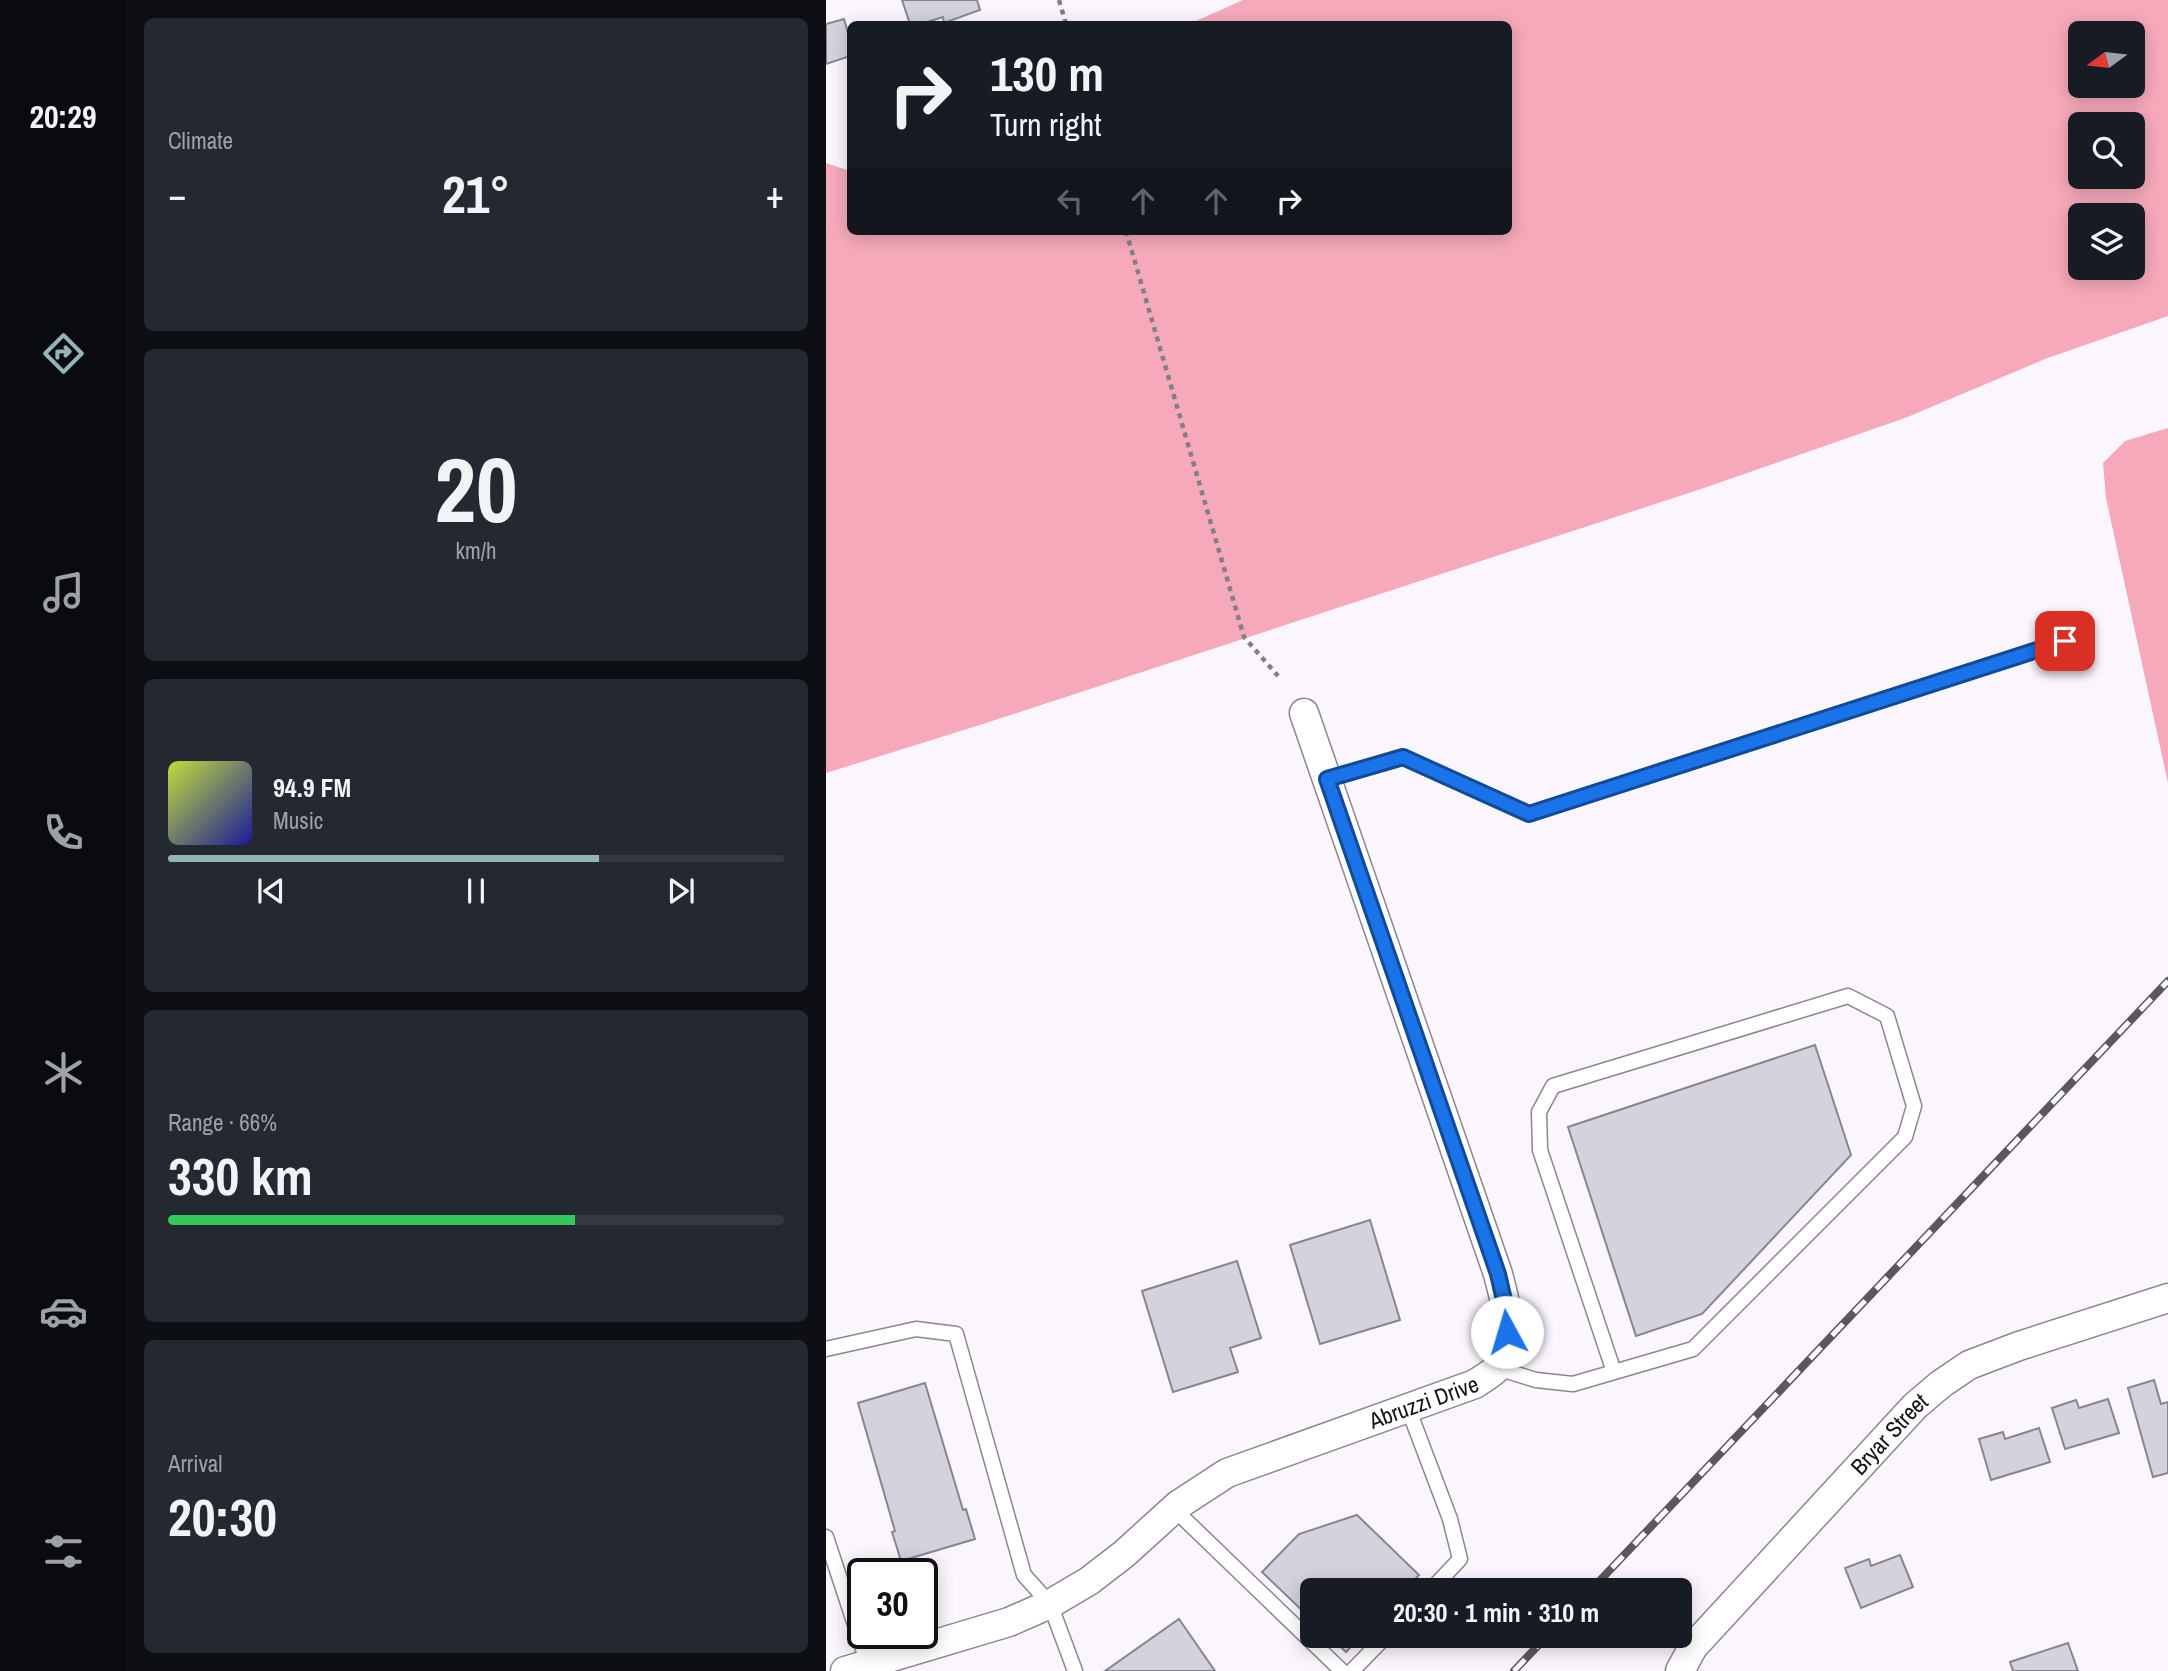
<!DOCTYPE html>
<meta charset="utf-8">
<style>
:root{--surface:#171b24;--page:#242831;--text:#f1f3f6;--muted:#9ea1a6;--line:#363941;--accent:#91b5b8}
body{margin:0;font-family:"Archivo Narrow",sans-serif;background:var(--page);color:var(--text);height:100vh;display:flex;flex-direction:column;font-size:26px;white-space:nowrap}
*{box-sizing:border-box;margin:0}
p{font-size:23px;color:var(--muted)}
.icon{flex:none;width:38px;height:38px;fill:none;stroke:currentColor;stroke-width:2;stroke-linecap:round;stroke-linejoin:round}
.map{position:relative;flex:1;overflow:hidden}
.panel{display:flex;flex-direction:column;gap:18px;padding:18px;background:#0d0f14;width:700px}
.panel>*{flex:none}
.guide{position:absolute;left:21px;top:21px;width:665px;height:214px;border-radius:10px;box-shadow:0 4px 18px #0003;background:#171b24;color:var(--text);overflow:hidden}
.needle{width:46px;rotate:255deg}
.tools{position:absolute;left:1242px;top:21px;display:grid;gap:14px}
.tools a{display:grid;place-items:center;width:77px;height:77px;border-radius:10px;background:var(--surface);box-shadow:0 4px 18px #0003;font-size:35px}
.speed{position:absolute;left:21px;top:1558px;display:flex;gap:14px;font-size:35px;font-weight:700;text-align:center}
.speed>*{display:grid;place-content:center;width:91px;height:91px;border-radius:50%;background:var(--surface);box-shadow:0 4px 18px #0003;line-height:1}
.speed .limit{border:4px solid #111;border-radius:10px;background:#fff;color:#111}
.pin{position:absolute;display:grid;place-items:center;width:60px;height:60px;color:#fff;margin:-30px;border-radius:14px;box-shadow:0 4px 10px #0006}
.me{position:absolute;width:77px;margin:-38px;rotate:354deg;stroke-linejoin:round;filter:drop-shadow(0 0 5px #0008)}
.turn{display:flex;align-items:center;gap:24px;height:147px;padding:0 28px;font-size:32px}
.turn .icon{width:91px;height:91px;stroke-width:2.5}
.turn b{display:block;font-size:49px;line-height:60px}
.lanes{display:flex;align-items:center;height:66px;padding:0 28px;background:#0003;justify-content:center;gap:35px;direction:ltr}
.lanes .off{opacity:.35}
.big{font-size:52px;font-weight:700;line-height:1.1}
.panel .card{flex:1;display:flex;flex-direction:column;justify-content:center;gap:10px;min-width:0;padding:0 24px;border-radius:10px;background:var(--page)}
.panel .dial{align-items:center;gap:0}
.dial b{font-size:91px;line-height:1}
.song{display:flex;align-items:center;gap:21px}
.cover{width:84px;height:84px;border-radius:10px;background:linear-gradient(135deg,hsl(70 70% 55%),hsl(240 70% 35%))}
.played{height:7px;border-radius:4px;background:linear-gradient(90deg,var(--accent) 70%,var(--line) 70%)}
.keys{display:flex;justify-content:space-around;direction:ltr}
.heat{display:flex;justify-content:space-between;align-items:center;font-size:38px;direction:ltr}
.charge{height:10px;border-radius:5px;background:linear-gradient(90deg,#34c759 66%,var(--line) 0)}
.trip{position:absolute;left:474px;top:1578px;width:392px;height:70px;border-radius:10px;background:var(--surface);box-shadow:0 4px 18px #0003;font-weight:700;line-height:70px;text-align:center}
main{display:flex;flex:1;min-height:0}
.tabs{display:flex;flex-direction:column;width:126px;justify-content:space-around;align-items:center;background:#090b0e;color:var(--muted)}
.tabs .icon{width:49px;height:49px}
.tabs .current{color:var(--accent)}
.tabs b{font-size:32px;color:var(--text)}
.map>svg:first-child{display:block}
.forest{fill:#f6a9ba;fill-rule:evenodd}
.building{fill:#d4d3dd;stroke:#87858f;stroke-width:2}
.lines{fill:none;stroke-linecap:round;stroke-linejoin:round}
.lane-casing{stroke:#8c868e;stroke-width:17}
.street-casing{stroke:#8c868e;stroke-width:31}
.path{stroke:#837f84;stroke-width:4.5;stroke-dasharray:5 5;stroke-linecap:butt}
.lane{stroke:#fff;stroke-width:14}
.street{stroke:#fff;stroke-width:28}
.rail-casing{stroke:#5b575c;stroke-width:8}
.rail{stroke:#fff;stroke-width:5;stroke-dasharray:16;stroke-linecap:butt}
.route-casing{stroke:#114b97;stroke-width:18}
.route{stroke:#1a73e8;stroke-width:12}
.labels{text-anchor:middle;stroke-width:7;stroke-linejoin:round;paint-order:stroke}
.street-label{font-size:23px;fill:#161316;stroke:#fff}
</style>
<main>
<nav class="tabs">
<b>20:29</b>
<svg class="icon current" aria-label="directions" viewBox="0 0 24 24"><path d="M12 3l9 9-9 9-9-9zM9 14v-3h6M13 9l2 2-2 2"/></svg>
<svg class="icon" aria-label="music" viewBox="0 0 24 24"><path d="M9 18V5l10-2v13"/><circle cx="6" cy="18" r="3"/><circle cx="16" cy="16" r="3"/></svg>
<svg class="icon" aria-label="phone" viewBox="0 0 24 24"><path d="M5 4h4l2 5-3 2q2 4 5 5l2-3 5 2v4C11 20 4 13 5 4z"/></svg>
<svg class="icon" aria-label="climate" viewBox="0 0 24 24"><path d="M12 3v18M4 7l16 10M4 17L20 7"/></svg>
<svg class="icon" aria-label="car" viewBox="0 0 24 24"><path d="M5 17H2v-5l4-1 3-4h7l3 4 3 1v5h-3M9 17h6M6 11h13"/><circle cx="7" cy="17" r="2"/><circle cx="17" cy="17" r="2"/></svg>
<svg class="icon" aria-label="filters" viewBox="0 0 24 24"><path d="M4 7h16M4 17h16"/><circle cx="9" cy="7" r="2"/><circle cx="15" cy="17" r="2"/></svg>
</nav>
<section class="panel">
<div class="card"><p>Climate</p>
<div class="heat"><a>−</a><b class="big">21°</b><a>+</a></div>
</div>
<div class="card dial"><b>20</b><p>km/h</p></div>
<div class="card">
<div class="song"><i class="cover"></i><div><b>94.9 FM</b><p>Music</p></div></div>
<div class="played"></div>
<div class="keys"><svg class="icon" aria-label="previous" viewBox="0 0 24 24"><path d="M18 5L8 12l10 7zM5 5v14"/></svg><svg class="icon" aria-label="pause" viewBox="0 0 24 24"><path d="M8 5v14M16 5v14"/></svg><svg class="icon" aria-label="next" viewBox="0 0 24 24"><path d="M6 5l10 7-10 7zM19 5v14"/></svg></div>
</div>
<div class="card"><p>Range · 66%</p><b class="big">330 km</b><div class="charge"></div></div>
<div class="card"><p>Arrival</p><b class="big">20:30</b></div>
</section>
<div class="map">
<svg width="1342" height="1671" viewBox="0 0 1342 1671">
<rect width="100%" height="100%" fill="#fbf5fe"/>
<path class="forest" d="M417,0H1342V316L1219,359L1079,418L875,489L157,724L0,773V163L24,171V231H682V24H363ZM1255,33H1307V86H1255ZM1255,124H1307V177H1255ZM1255,215H1307V268H1255Z
M1342,428V783L1280,498L1277,463L1299,441Z"/>
<path class="building" d="M76,0H151L154,10L118,23L117,17L95,24H84Z
M18,19L24,40V56L0,64V24Z
M989,1045L1025,1155L876,1314L810,1336L742,1127Z
M544,1220L574,1320L494,1344L464,1245Z
M411,1261L435,1338L404,1348L412,1372L347,1392L316,1291Z
M1328,1380L1335,1404L1342,1402V1473L1327,1477L1302,1388Z
M99,1383L137,1510L140,1509L149,1539L75,1561L66,1532L69,1531L32,1403Z
M1282,1399L1293,1433L1239,1449L1226,1408L1250,1400L1253,1408Z
M1213,1428L1224,1462L1165,1480L1153,1439L1177,1432L1179,1439Z
M531,1515L593,1575L578,1591H486V1620L436,1572L473,1534Z
M1074,1555L1087,1587L1035,1608L1019,1568L1043,1559L1045,1566Z
M353,1619L389,1671H279Z
M503,1636H535L520,1652Z
M1242,1643L1252,1671H1187L1184,1662Z"/>
<g class="lines">
<defs>
<path id="lane" d="M501,779L577,757L703,814L1239,641
M0,1349L90,1329L130,1334L198,1575L224,1604L249,1671
M671,1368L710,1380L747,1384L867,1349L1079,1137L1088,1106L1061,1016L1022,996L727,1086L713,1112L714,1150L788,1372
M582,1408L624,1519L634,1559L604,1591
M348,1509L516,1671
M0,1537L42,1664
M526,1671L560,1636"/>
<g id="street">
<path id="s1" d="M19,1671L183,1622L224,1604L263,1581L298,1554L352,1505L401,1473L649,1384C656,1379 666,1374 672,1367C692,1342 679,1302 672,1274L478,713"/>
<path id="s2" d="M854,1671L867,1647L1089,1406L1115,1384L1143,1365L1193,1346L1342,1298"/>
</g>
</defs>
<use href="#lane" class="lane-casing"/>
<use href="#street" class="street-casing"/>
<path class="path" d="M233,0L240,24
M300,231L418,637L452,676"/>
<use href="#lane" class="lane"/>
<use href="#street" class="street"/>
<defs>
<path id="rail" d="M764,1591L1342,981
M688,1671L721,1636"/>
</defs>
<use href="#rail" class="rail-casing"/>
<use href="#rail" class="rail"/>
</g>
<g class="lines">
<defs>
<path id="route" d="M681,1332V1313L672,1274L501,779L577,757L703,814L1239,641"/>
</defs>
<use href="#route" class="route-casing"/>
<use href="#route" class="route"/>
</g>
<g class="labels">
<g class="street-label">
<text dy="8" stroke="none"><textPath href="#s1" startOffset="646">Abruzzi Drive</textPath></text>
<text dy="8" stroke="none"><textPath href="#s2" startOffset="317">Bryar Street</textPath></text>
</g>
</g>
</svg>
<div class="tools">
<a><svg class="needle" viewBox="-14 -14 28 28"><path d="M0-13l5 13h-10z" fill="#e53935"/><path d="M0 13l5-13h-10z" fill="#9ea1a6"/></svg></a>
<a><svg class="icon" aria-label="search" viewBox="0 0 24 24"><circle cx="10" cy="10" r="6"/><path d="M15 15l6 6"/></svg></a>
<a><svg class="icon" aria-label="layers" viewBox="0 0 24 24"><path d="M12 4l9 5-9 5-9-5zM3 14l9 5 9-5"/></svg></a>
</div>
<div class="speed"><div class="limit">30</div></div>
<div class="pin" style="left:1239px;top:641px;background:#d93025"><svg class="icon" aria-label="arrive" viewBox="0 0 24 24"><path d="M6 21V4h12l-3 4 3 4H6"/></svg></div>
<svg class="me" style="left:681px;top:1332px" viewBox="-20 -20 40 40"><circle r="19" fill="#fff"/><path d="M0-13L10 11 0 6-10 11z" fill="#1a73e8"/></svg>
<div class="trip">20:30 · 1 min · 310 m</div>
<div class="guide">
<div class="turn"><svg class="icon" aria-label="right" viewBox="0 0 24 24"><path d="M7 20v-9h11M14 6l5 5-5 5"/></svg><div><b>130 m</b>Turn right</div></div>
<div class="lanes"><svg class="icon off" aria-label="left" viewBox="0 0 24 24"><path d="M17 20v-9H6M10 6l-5 5 5 5"/></svg><svg class="icon off" aria-label="ahead" viewBox="0 0 24 24"><path d="M12 20V5M6 11l6-6 6 6"/></svg><svg class="icon off" aria-label="ahead" viewBox="0 0 24 24"><path d="M12 20V5M6 11l6-6 6 6"/></svg><svg class="icon" aria-label="right" viewBox="0 0 24 24"><path d="M7 20v-9h11M14 6l5 5-5 5"/></svg></div>
</div>
</div>
</main>
